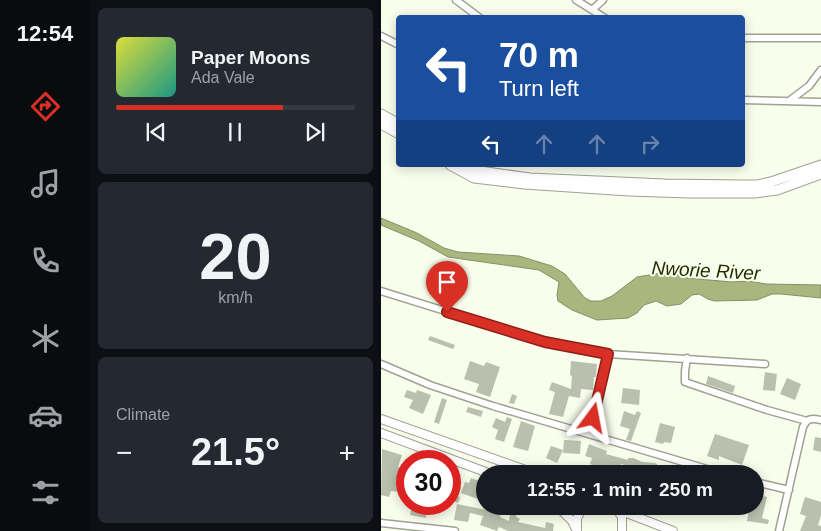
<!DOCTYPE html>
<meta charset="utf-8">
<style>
:root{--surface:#171b24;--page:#242831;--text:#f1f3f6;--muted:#9ea1a6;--line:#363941;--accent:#d93025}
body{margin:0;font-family:Helvetica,sans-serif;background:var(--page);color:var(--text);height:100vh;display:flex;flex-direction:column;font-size:19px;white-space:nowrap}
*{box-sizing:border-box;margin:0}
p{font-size:16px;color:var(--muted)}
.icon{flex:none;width:28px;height:28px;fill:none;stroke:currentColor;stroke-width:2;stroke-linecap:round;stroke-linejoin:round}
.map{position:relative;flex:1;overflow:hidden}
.sheet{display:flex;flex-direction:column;gap:8px;padding:8px;background:#0d0f14;width:291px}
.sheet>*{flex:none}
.hud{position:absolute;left:15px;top:15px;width:349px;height:152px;border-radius:5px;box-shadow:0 2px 12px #0003;background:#1a4fa0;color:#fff;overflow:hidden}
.speed{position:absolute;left:15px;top:450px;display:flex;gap:10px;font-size:25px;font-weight:700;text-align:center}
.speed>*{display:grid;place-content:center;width:65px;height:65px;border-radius:50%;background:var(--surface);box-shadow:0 2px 12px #0003;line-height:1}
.speed .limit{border:8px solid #d22;background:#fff;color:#111}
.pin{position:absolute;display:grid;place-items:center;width:42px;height:42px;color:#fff;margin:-51px -21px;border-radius:50% 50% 50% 0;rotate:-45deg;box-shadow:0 0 5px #0007}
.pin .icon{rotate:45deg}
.me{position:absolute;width:55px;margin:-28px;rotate:13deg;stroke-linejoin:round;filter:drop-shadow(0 0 4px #0008)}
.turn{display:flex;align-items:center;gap:18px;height:105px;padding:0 20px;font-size:22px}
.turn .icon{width:65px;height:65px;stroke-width:2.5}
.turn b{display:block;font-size:35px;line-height:42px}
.lanes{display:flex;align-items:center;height:48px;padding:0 20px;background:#0003;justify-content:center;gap:25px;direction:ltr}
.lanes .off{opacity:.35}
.big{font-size:38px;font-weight:600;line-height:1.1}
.sheet .tile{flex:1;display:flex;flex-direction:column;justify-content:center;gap:8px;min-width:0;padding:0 18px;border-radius:8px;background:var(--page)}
.sheet .dial{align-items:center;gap:0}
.dial b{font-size:65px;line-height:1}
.song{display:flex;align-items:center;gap:15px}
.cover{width:60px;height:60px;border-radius:8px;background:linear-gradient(135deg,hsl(60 70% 55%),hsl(170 70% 35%))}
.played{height:5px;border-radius:2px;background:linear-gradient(90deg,var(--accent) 70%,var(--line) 70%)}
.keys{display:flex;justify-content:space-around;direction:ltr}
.heat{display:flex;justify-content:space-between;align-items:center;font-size:28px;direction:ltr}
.trip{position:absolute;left:95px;top:465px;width:288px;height:50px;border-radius:25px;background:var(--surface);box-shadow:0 2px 12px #0003;font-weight:600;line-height:50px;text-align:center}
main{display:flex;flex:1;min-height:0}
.tabs{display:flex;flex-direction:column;width:90px;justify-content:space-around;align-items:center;background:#090b0e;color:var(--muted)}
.tabs .icon{width:35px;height:35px}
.tabs .active{color:var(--accent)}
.tabs b{font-size:22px;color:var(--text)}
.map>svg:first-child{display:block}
.water{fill:#a9b67e;stroke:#869066}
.building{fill:#babfae}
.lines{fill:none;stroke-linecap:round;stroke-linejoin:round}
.minor-casing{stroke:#9da292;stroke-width:9}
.tertiary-casing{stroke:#9da292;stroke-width:10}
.secondary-casing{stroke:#9da292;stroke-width:11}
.minor{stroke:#fff;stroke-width:6}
.tertiary{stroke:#fff;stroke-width:8}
.secondary{stroke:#fff;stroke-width:9}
.route-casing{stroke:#8d1f18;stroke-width:12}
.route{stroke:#d93025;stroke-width:9}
.labels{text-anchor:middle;stroke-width:4;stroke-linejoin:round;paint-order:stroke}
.water-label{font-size:19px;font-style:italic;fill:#252d01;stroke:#f8fdec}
</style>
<main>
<nav class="tabs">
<b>12:54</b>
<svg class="icon active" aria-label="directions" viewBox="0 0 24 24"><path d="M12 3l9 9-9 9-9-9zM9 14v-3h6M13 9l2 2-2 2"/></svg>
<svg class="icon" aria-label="music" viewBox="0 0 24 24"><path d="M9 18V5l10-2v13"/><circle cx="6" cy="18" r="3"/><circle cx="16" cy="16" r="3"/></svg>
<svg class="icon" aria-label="phone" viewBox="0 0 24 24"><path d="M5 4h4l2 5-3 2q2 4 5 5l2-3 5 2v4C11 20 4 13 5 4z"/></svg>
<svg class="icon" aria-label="climate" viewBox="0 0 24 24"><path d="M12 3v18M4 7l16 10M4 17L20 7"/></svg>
<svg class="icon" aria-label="car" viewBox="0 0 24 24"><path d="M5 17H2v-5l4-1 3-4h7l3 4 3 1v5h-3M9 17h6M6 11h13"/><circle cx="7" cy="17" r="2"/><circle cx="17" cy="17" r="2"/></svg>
<svg class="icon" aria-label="filters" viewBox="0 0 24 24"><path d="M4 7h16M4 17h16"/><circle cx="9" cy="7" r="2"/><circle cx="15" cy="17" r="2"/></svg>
</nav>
<section class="sheet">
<div class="tile">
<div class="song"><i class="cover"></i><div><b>Paper Moons</b><p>Ada Vale</p></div></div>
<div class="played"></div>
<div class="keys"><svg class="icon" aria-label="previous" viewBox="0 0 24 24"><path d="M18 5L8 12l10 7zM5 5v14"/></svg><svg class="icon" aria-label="pause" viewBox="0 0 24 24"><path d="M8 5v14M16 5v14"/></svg><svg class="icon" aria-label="next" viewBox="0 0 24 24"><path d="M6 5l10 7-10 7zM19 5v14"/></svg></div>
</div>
<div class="tile dial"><b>20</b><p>km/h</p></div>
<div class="tile"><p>Climate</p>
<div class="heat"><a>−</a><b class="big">21.5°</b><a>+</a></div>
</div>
</section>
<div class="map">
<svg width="440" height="531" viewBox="0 0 440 531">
<rect width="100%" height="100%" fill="#f8fdec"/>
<path class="water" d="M0,218L36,233L63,248L77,252L138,256L171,266L184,274L204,298L210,301H220L231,296L256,277L286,272L306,278L351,282L368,281L385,284L440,285V298L400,294H391L376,300L333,301L327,299L318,294L311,295L300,304L286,306L275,301L263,305L256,313L247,318L216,320L191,310L177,301L176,295L178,282L158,270L67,257L38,241L0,225Z"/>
<path class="building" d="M49,336L74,345L72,349L47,340Z
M89,361L103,366L105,362L119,367L109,397L95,392L98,384L83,379Z
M190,361L216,364L215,377H213L212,390L200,389L199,398L188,396L182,417L168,414L174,392L168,390L171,382L190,389L191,376L189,375Z
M384,372L396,374L394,391L382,390Z
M327,376L354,386L352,393L325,384Z
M406,378L420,384L414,400L399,394Z
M242,388L259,390L258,405L240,403Z
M26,390L35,393L36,390L50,395L42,414L28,408L32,400L23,397Z
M131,394L136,396L133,404L128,403Z
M61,398L66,400L58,424L53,422Z
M87,407L102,411L100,417L85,412Z
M243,411L254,415L256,411L260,413L250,441L245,440L249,429L239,426Z
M126,417L131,419L123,442L114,439L117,430L111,427L115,418L124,422Z
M140,421L154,426L147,451L132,447Z
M279,423L294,427L290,443L283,442L282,444L274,442Z
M334,434L368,445L361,465L338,456V460L326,456Z
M434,437L440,438V452L432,450Z
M183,440L200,441L199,454L182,453Z
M208,444L226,451L225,454L247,460V458H253L261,462L274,463L276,464V471L275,474H254L257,468L240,464L238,474L222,472L223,469L209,464L211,458L204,456Z
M170,446L182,450L176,463L165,458Z
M1,449L21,455L17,467L26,469V493L10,491L8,497L0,495Z
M90,478L104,483V490L100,500L80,493L84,482L88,483Z
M69,494L79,497L77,503L69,500Z
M374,494L386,497L381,518L388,520L387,524L366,521L369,506H374Z
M424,497L440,502V515L437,525L440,526V531H419L425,516L419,514Z
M31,504L47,505L45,518L29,515Z
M76,504L120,513L119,517L128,521L130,508L136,509L135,517L139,519L137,522L164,528L165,522L173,524L172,531H127L118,527L116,531L99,525L102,516L89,513L87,522L73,520Z
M333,506H350L349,511L333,509Z"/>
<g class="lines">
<defs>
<path id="minor" d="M75,0L99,18
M195,0L224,18
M211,10L222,0
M0,36L18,45
M361,38H440
M361,100L440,102
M408,101L428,86L440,70
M0,291L164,342L227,354L209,434
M227,354L384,364
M306,358L304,371V382L386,410L426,421
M0,364L49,385L112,406L343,474
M374,482L408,490
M0,523L74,531
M398,531L422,427C426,418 431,418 440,420"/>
<path id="tertiary" d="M0,419L156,474
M0,433L110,474
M176,506L191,521L196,531
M234,506L241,517V531
M238,510L292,531
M196,529V518L203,506"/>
<path id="secondary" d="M0,114L18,124
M0,124L18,134
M69,165L93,178L143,184L248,191L308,193H374L396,190L440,174
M85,165L99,171L149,178L284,184L360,185H376L390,182L440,165"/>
</defs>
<use href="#minor" class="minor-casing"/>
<use href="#tertiary" class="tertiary-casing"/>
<use href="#secondary" class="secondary-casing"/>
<use href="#minor" class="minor"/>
<use href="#tertiary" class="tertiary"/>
<use href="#secondary" class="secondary"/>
</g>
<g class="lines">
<defs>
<path id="route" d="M66,312L164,342L227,354L212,418"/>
</defs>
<use href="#route" class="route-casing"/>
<use href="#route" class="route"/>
</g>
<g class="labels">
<g class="water-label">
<text transform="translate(325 270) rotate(3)" y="7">Nworie River</text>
</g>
</g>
</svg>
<div class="speed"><div class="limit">30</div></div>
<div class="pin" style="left:66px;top:312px;background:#d93025"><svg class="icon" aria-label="arrive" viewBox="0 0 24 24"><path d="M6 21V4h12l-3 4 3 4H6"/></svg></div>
<svg class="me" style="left:212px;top:418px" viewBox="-20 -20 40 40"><path d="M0-17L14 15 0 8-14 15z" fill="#d93025" stroke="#fff" stroke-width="4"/></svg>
<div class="trip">12:55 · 1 min · 250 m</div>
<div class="hud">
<div class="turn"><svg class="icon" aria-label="left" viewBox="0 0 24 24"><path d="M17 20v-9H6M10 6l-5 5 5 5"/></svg><div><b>70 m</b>Turn left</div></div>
<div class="lanes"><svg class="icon" aria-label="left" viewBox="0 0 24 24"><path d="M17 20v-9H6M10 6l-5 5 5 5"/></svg><svg class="icon off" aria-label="ahead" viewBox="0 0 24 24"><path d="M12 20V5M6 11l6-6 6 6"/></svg><svg class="icon off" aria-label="ahead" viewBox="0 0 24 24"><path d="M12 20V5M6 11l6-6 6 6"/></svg><svg class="icon off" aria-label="right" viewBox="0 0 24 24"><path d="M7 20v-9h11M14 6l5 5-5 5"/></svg></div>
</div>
</div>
</main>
